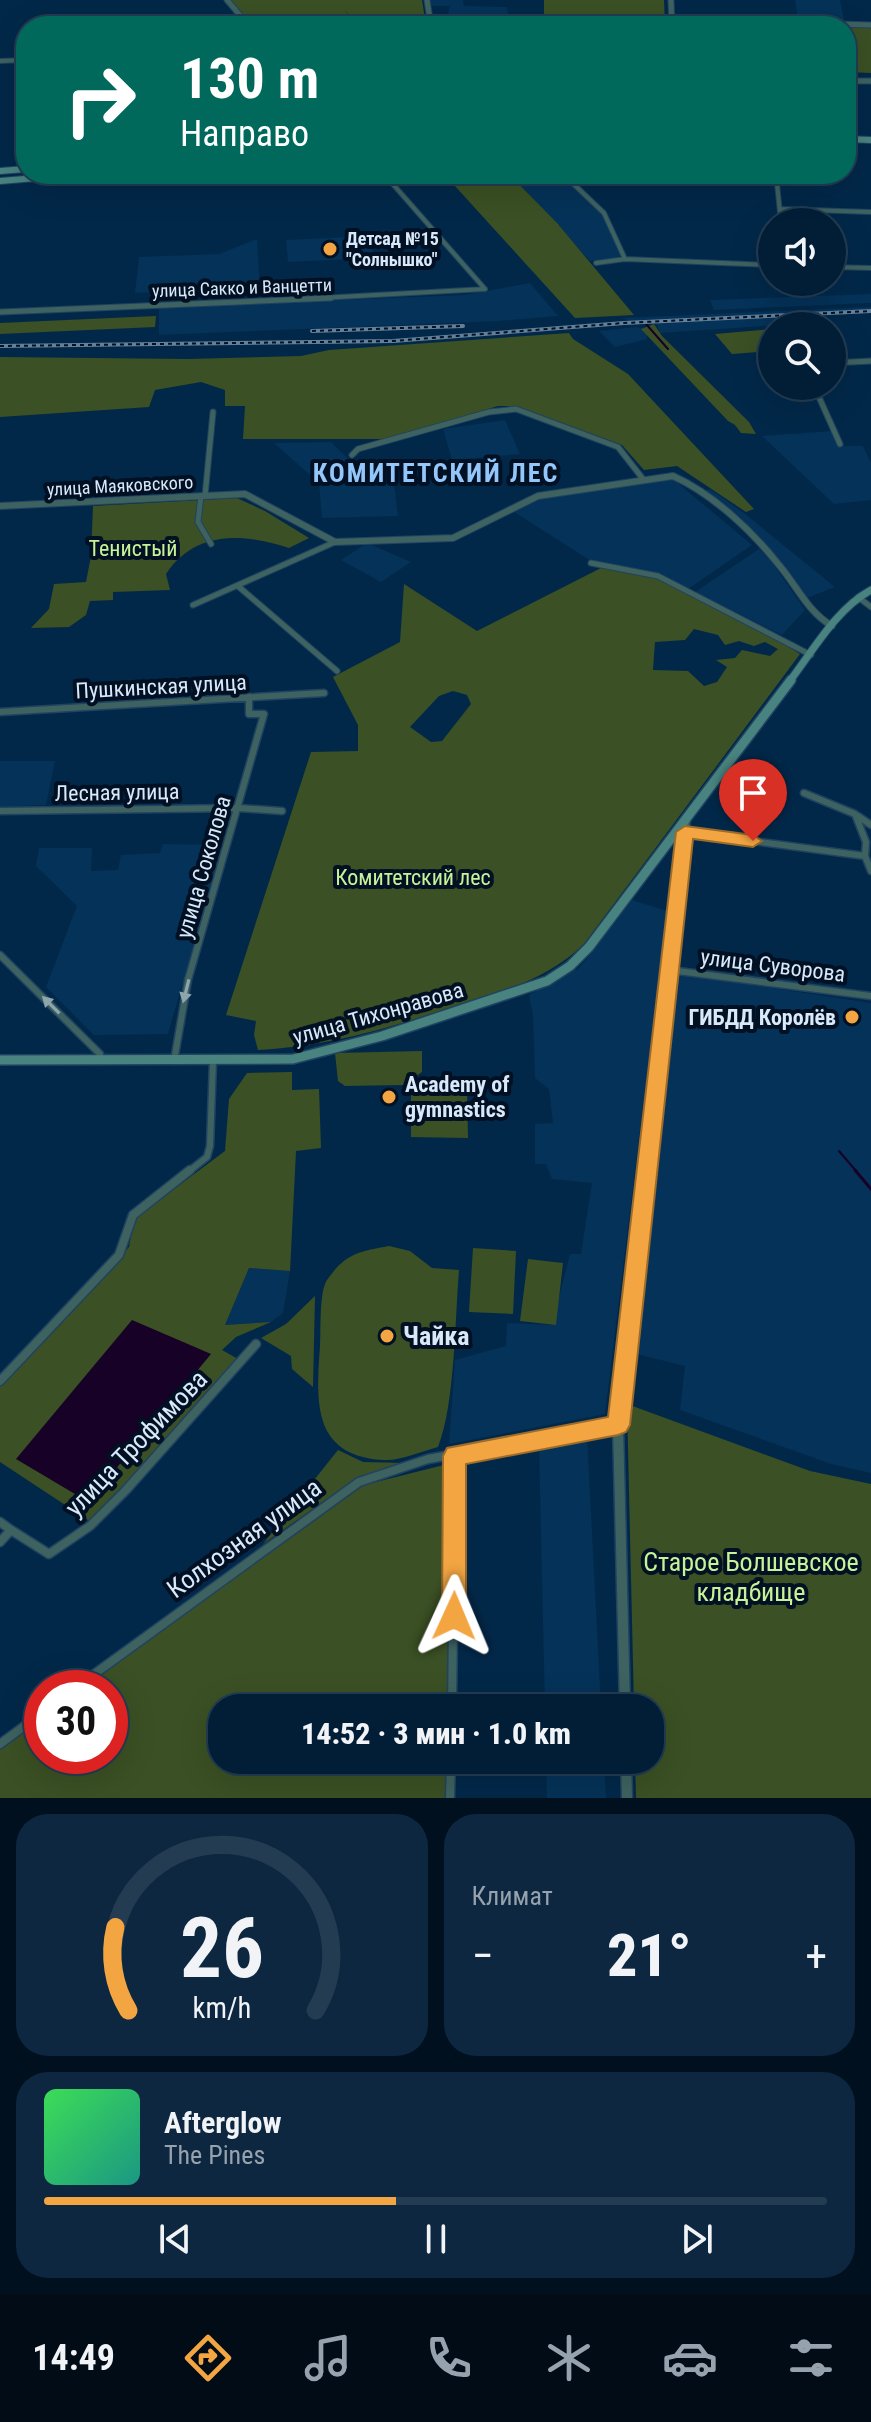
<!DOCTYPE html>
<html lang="ru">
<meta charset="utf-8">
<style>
:root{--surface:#021e37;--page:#0c273f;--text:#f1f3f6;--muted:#96a2ad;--line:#233c52;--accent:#f2a541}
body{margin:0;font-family:"Roboto Condensed",sans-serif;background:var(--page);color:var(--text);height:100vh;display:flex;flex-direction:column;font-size:30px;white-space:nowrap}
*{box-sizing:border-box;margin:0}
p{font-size:26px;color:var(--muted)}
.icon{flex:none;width:44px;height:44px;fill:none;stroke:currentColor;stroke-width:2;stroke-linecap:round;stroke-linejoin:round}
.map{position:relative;height:1798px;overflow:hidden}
.panel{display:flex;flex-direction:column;gap:16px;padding:16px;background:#01101e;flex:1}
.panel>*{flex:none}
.top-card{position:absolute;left:16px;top:16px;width:840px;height:168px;border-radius:32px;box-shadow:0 8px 32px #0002,0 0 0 2px var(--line);background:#00695c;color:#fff;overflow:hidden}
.fabs{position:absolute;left:758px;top:208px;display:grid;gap:16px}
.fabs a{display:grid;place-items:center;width:88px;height:88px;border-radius:50%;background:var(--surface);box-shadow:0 8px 32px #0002,0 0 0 2px var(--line);font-size:40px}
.speed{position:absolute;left:24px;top:1670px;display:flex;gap:16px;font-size:40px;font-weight:700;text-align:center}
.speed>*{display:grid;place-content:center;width:104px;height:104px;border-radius:50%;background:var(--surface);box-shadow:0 8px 32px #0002,0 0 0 2px var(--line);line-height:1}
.speed .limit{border:12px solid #d22;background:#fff;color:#111}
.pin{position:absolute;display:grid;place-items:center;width:68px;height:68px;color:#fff;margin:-82px -34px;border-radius:50% 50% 50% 0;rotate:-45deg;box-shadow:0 0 8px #0007}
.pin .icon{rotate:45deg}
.me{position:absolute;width:88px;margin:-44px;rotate:1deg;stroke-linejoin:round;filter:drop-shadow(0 0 6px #0008)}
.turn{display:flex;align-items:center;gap:28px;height:168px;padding:0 32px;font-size:36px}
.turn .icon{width:104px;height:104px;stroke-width:2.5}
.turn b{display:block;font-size:56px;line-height:68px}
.big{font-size:60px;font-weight:800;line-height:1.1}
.panel .card{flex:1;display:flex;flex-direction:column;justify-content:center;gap:12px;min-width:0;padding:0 28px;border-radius:32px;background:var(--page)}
.panel .dial{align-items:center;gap:0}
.dial svg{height:208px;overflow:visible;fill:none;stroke:var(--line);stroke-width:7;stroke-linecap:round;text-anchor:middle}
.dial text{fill:var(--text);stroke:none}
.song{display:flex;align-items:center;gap:24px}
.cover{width:96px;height:96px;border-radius:12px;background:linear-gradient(135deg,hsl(130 70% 55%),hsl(170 70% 35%))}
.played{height:8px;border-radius:4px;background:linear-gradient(90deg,var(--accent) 45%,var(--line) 45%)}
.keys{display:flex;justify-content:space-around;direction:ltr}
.heat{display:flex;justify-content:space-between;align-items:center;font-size:44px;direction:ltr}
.panel .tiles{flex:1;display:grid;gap:16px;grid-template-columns:1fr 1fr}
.card:last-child{grid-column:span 2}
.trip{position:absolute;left:208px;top:1694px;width:456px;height:80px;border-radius:32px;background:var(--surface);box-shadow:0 8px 32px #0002,0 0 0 2px var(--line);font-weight:800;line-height:80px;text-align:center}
.tabs{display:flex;height:128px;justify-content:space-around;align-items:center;background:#010c16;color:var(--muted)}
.tabs .icon{width:56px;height:56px}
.tabs .active{color:var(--accent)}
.tabs b{font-size:36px;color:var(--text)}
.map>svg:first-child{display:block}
.built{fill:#053258}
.green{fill:#3b5024;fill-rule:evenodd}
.water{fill:#170126}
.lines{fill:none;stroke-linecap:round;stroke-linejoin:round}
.stream-far1{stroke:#170126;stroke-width:2}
.stream{stroke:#170126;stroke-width:3}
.minor-far3-casing{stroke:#204362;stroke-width:6}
.minor-far2-casing{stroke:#204362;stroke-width:7}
.minor-far1-casing{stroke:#204362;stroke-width:9}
.minor-casing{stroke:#204362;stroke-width:11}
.tertiary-far3-casing{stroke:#204362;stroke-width:7}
.tertiary-far2-casing{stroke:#204362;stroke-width:8}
.tertiary-far1-casing{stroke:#204362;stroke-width:11}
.tertiary-casing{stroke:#204362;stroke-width:13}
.secondary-far2-casing{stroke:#204362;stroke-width:8}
.secondary-far1-casing{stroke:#204362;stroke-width:9}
.secondary-casing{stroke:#204362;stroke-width:12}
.minor-far3{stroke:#3e625f;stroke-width:4}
.minor-far2{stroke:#3e625f;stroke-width:5}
.minor-far1{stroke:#3e625f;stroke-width:6}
.minor{stroke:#3e625f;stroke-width:8}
.tertiary-far3{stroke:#3e625f;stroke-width:5}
.tertiary-far2{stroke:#3e625f;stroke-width:6}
.tertiary-far1{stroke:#3e625f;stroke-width:8}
.tertiary{stroke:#3e625f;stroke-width:10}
.secondary-far2{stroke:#48837f;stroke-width:6}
.secondary-far1{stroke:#48837f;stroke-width:7}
.secondary{stroke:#48837f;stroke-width:9}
.rail-casing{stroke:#648099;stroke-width:4}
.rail{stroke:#011023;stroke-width:2;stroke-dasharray:4;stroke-linecap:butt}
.oneway{fill:#8ca6ac}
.route{fill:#f2a541;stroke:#9d6b2a;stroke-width:2}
.poi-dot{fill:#f2a541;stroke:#011023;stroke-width:3}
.labels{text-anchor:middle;stroke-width:8;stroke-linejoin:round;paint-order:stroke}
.far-poi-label{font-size:18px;font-weight:bold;fill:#d9e9f9;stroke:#011023;text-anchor:start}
.far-street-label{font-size:18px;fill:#d9e9f9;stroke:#011023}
.park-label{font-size:22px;fill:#c7f398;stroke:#011023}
.street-label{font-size:22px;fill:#d9e9f9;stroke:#011023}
.poi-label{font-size:22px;font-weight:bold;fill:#d9e9f9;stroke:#011023;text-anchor:end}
.far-district-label{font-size:26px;font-weight:bold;letter-spacing:2px;fill:#93c7fb;stroke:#011023}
.near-poi-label{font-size:26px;font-weight:bold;fill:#d9e9f9;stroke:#011023;text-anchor:start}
.near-street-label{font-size:26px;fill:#d9e9f9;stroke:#011023}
.near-park-label{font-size:26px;fill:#c7f398;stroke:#011023}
</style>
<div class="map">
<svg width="871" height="1798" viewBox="0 0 871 1798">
<rect width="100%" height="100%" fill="#022849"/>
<path class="built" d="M430,0H463L464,6L507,7L508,14L536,26H445L450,6H430Z
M795,0H840L844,20L798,19Z
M510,174H562L601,210L624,258L590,261Z
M370,236L374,258L288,262L286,240Z
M257,239L260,289L135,293L139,257L219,254Z
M530,283L558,316L498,321L159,335V307L465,295Z
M871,294V303L714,310L710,300Z
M871,307V313L777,316L779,325L660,333L656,323L624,325L630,321L622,318Z
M637,327L646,330L647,339L615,347L599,331Z
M505,420L520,454L452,460L443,429Z
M831,431L842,446H863L871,463V500L834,504L762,436Z
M331,442L365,475L393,476L398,516L322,518L319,483L274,443Z
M673,479L752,545L688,589L659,574L591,561L511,510L549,494Z
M710,489L744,513L835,587L807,598L772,552L702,491Z
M367,543L411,562L381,582L341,560Z
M759,549L771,561L805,610L782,635L695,592Z
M0,761H55L46,805L0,807Z
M163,844L222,845L168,1034L94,1035L46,987L77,906L36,866L39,848H92L91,871L118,870L121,855L160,853Z
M632,900L667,911L605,1414L449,1444L455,1360L506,1346L507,1323L552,1325L570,1254H581L592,1183L552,1179L546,1164H535V1124L553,1123L549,1089L535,1078L533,1015L529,995L580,967Z
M674,973L871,1003V1473L831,1464L680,1410L685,1366L633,1353L659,1165Z
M249,1268L290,1271L283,1313L271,1322L225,1325Z
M587,1435L601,1708H545L539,1445Z
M546,1760H604L606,1798H547Z"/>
<path class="green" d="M230,0H422L426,26H361L344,10L359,26H252Z
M544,0H664L665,26H547L552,24L544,19Z
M846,27H871V73L846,72Z
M444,174H509L557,223L634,315L575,318Z
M156,316L155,327L0,334V323Z
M654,324L662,336L749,422L756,434L741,433L735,425L728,421L641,329Z
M771,329L772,351L732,354L715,334Z
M569,333L573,339L628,374L754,509L746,512L677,466L644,470L622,445L516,406H498L388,439H243L245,406H225V390L201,382L155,390L149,407L0,417V357L187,359L301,356L329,350Z
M237,498L265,511L309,538L289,548C244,533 195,530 166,574L170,590L113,592V600L90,601L86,615L69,627L31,628L49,609L54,584L86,582L91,556L93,506Z
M601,568L655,578L772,636L800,654L584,944C546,981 497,993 448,1009C381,1030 328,1046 258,1050L254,1035L256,1021L226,1015L311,752L358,751V725L333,677L400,642L404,584L477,631ZM694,629L718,635L725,645L739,641L754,646L765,642L778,649L770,656L742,650L735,658L716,660L727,667L717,682L704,686L688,671L653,670L655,642L685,640ZM453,691L467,695L471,704L442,741L431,742L410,727L439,696Z
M422,1051V1072L403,1085L345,1086L338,1081L335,1053Z
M292,1072V1090L319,1089L321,1148L296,1151L290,1271L249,1268L225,1325L271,1322L236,1337L222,1350L238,1359L91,1522L0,1462V1383L129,1247L134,1219L225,1151L229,1099L247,1073Z
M458,1077L459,1088H467L468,1138L411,1137V1092L429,1078Z
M389,1246L410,1251L432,1268L459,1270C455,1318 455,1405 438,1447C422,1451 400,1461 384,1460C312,1456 316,1402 320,1346C321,1331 319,1291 327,1280C346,1253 358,1252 389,1246Z
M473,1248L516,1251L513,1314L469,1312Z
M528,1259L563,1263L556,1325L520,1321Z
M315,1296L313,1387L292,1369L291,1356L261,1338L286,1324Z
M627,1404L810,1471L871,1484V1798H636L635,1760H650V1708H634Z
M338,1450L363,1462L404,1463L355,1479L263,1544Z
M452,1463L449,1708H222V1760H448L447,1798H0V1748L42,1717V1756H110V1688H82L364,1485Z"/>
<path class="water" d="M132,1320L211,1354L109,1477L75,1494L16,1459Z"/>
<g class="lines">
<path class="stream-far1" d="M646,324L668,349
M839,1151L857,1172"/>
<path class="stream" d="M855,1170L871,1189"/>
<defs>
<path id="minor-far3" d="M0,61L26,60
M384,174L485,289
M563,174L604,213L625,259
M760,174L776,175
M776,174L781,222
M568,179L597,174
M780,209L871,212
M596,263L625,259L772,265
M832,267L871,268
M284,300L485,289"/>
<path id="minor-far2" d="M0,312L331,298
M832,363L871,361
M814,386L840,444
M352,455L358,449L489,412L516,409L618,447L643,479
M201,496L198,522L211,544
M205,496L213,412
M591,563L658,576L811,655
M239,587L337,671
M858,597L871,607
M193,605L335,542"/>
<path id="minor-far1" d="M0,712L324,693
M804,793L855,814L866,842L865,856
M0,811L239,808L282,811
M858,816L871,825
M685,832L865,856
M865,856L871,871
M0,955L100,1054V1061
M670,970L871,996
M174,1061L188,980L264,714H249V697
M188,1172L207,1157L210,1146L213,1061"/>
<path id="minor" d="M0,1381L119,1255L133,1215L190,1170
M0,1522L11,1530
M0,1542L11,1530L49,1554L90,1526L126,1490L256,1344
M75,1688L359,1482L428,1459L618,1425
M452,1708L455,1456
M0,1744L42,1713
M450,1798L451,1760"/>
<path id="tertiary-far3" d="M227,0L249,26
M427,0L431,26
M671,0L672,26
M672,19L871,25
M846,81H871"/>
<path id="tertiary-far2" d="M0,506L245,494L335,542L453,538L538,496L673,476C713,494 752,531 779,565C797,586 807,611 832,626"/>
<path id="tertiary-far1" d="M646,1172L686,819"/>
<path id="tertiary" d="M625,1708L618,1425L647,1170
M626,1760L627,1798"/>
<path id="secondary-far2" d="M846,139L871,140
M0,171L26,169
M0,181L85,174"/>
<path id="secondary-far1" d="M789,682C813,651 836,609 871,590"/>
<path id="secondary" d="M0,1060L293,1059L382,1036L547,981L570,966L589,947L791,680"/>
</defs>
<use href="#minor-far3" class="minor-far3-casing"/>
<use href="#minor-far2" class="minor-far2-casing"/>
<use href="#minor-far1" class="minor-far1-casing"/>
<use href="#minor" class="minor-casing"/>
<use href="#tertiary-far3" class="tertiary-far3-casing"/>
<use href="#tertiary-far2" class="tertiary-far2-casing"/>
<use href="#tertiary-far1" class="tertiary-far1-casing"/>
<use href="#tertiary" class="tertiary-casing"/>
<use href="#secondary-far2" class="secondary-far2-casing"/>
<use href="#secondary-far1" class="secondary-far1-casing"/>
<use href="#secondary" class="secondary-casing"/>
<use href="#minor-far3" class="minor-far3"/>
<use href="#minor-far2" class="minor-far2"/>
<use href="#minor-far1" class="minor-far1"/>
<use href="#minor" class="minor"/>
<use href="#tertiary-far3" class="tertiary-far3"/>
<use href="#tertiary-far2" class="tertiary-far2"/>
<use href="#tertiary-far1" class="tertiary-far1"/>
<use href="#tertiary" class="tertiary"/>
<use href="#secondary-far2" class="secondary-far2"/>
<use href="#secondary-far1" class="secondary-far1"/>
<use href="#secondary" class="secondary"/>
<defs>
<path id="rail" d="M312,331L463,326
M0,346L393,341L624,323L871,311"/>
</defs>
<use href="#rail" class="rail-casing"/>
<use href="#rail" class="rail"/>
</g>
<defs><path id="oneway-solid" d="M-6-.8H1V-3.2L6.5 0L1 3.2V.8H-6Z" transform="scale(2)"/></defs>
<g class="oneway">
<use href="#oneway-solid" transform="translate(186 991) rotate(104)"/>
<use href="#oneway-solid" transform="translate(51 1005) rotate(-135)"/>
</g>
<path class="route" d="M685,826L753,835L762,841L753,847L693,839L630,1425L626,1432L618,1435L466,1464V1616L463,1624L454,1628L445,1624L442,1616L443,1456L447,1448L608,1417L676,832Z"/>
<g class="poi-dot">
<circle cx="330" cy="249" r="8"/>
<circle cx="852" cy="1017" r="8"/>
<circle cx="389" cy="1097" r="8"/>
<circle cx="387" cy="1336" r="8"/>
</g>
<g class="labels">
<g class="far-poi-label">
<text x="346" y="245">Детсад №15<tspan x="346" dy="21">"Солнышко"</tspan></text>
</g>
<g class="far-street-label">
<text transform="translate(242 288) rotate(-2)" y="6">улица Сакко и Ванцетти</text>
<text transform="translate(120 486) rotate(-3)" y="6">улица Маяковского</text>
</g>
<g class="park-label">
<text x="133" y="556">Тенистый</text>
<text x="413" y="885">Комитетский лес</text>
</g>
<g class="street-label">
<text transform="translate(161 686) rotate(-3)" y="8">Пушкинская улица</text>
<text transform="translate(117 792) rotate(-1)" y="8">Лесная улица</text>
<text transform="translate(203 867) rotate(-74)" y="8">улица Соколова</text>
<text transform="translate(773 965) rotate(7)" y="8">улица Суворова</text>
<text transform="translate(378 1013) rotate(-16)" y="8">улица Тихонравова</text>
</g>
<g class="poi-label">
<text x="836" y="1025">ГИБДД Королёв</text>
<text x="405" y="1092" text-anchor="start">Academy of<tspan x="405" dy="25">gymnastics</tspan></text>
</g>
<g class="far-district-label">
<text x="436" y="482">КОМИТЕТСКИЙ ЛЕС</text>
</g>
<g class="near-poi-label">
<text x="403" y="1345">Чайка</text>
</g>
<g class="near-street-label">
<text transform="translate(136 1443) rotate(-46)" y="9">улица Трофимова</text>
<text transform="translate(244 1538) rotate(-36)" y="9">Колхозная улица</text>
</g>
<g class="near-park-label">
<text x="751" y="1571">Старое Болшевское<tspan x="751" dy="30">кладбище</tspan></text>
</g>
</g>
</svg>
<div class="fabs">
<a><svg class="icon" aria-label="sound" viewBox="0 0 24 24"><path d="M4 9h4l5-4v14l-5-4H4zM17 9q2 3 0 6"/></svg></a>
<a><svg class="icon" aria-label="search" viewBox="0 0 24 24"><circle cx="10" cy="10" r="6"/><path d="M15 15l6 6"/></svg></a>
</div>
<div class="speed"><div class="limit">30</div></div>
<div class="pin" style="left:753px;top:841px;background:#d93025"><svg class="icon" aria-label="arrive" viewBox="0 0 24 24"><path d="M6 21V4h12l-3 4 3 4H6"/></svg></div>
<svg class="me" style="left:454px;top:1616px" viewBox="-20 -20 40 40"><path d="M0-17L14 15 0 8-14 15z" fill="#f2a541" stroke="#fff" stroke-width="4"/></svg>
<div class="trip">14:52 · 3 мин · 1.0 km</div>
<div class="top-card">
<div class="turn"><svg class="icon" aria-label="right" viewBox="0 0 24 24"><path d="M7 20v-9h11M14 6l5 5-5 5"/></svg><div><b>130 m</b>Направо</div></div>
</div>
</div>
<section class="panel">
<div class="tiles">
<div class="card dial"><svg viewBox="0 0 100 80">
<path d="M14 69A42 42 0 1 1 86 69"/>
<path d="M14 69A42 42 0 0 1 9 37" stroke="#f2a541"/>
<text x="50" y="56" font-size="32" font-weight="700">26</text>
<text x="50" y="72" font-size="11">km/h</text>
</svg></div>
<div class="card"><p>Климат</p>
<div class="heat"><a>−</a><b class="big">21°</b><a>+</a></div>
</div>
<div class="card">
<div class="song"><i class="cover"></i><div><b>Afterglow</b><p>The Pines</p></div></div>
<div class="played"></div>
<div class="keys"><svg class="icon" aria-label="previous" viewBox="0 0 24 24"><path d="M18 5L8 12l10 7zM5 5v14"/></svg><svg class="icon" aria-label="pause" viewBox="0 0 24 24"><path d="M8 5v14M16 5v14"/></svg><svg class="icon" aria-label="next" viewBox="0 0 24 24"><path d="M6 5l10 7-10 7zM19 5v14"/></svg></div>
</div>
</div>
</section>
<nav class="tabs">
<b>14:49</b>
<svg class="icon active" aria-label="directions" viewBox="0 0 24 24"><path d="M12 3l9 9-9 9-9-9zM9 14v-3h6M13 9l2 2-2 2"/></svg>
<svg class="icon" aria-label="music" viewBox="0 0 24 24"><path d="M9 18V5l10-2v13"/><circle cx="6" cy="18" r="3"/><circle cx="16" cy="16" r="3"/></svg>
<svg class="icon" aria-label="phone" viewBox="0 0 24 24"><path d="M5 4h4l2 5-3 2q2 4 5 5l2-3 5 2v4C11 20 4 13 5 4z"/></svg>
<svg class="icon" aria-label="climate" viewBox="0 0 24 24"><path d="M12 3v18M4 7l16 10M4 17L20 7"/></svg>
<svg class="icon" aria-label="car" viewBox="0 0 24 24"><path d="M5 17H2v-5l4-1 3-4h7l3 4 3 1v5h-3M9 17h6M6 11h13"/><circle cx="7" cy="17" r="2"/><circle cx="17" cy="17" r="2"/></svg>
<svg class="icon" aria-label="filters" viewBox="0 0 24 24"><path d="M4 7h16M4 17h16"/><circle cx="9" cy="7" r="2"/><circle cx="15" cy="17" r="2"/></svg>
</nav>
